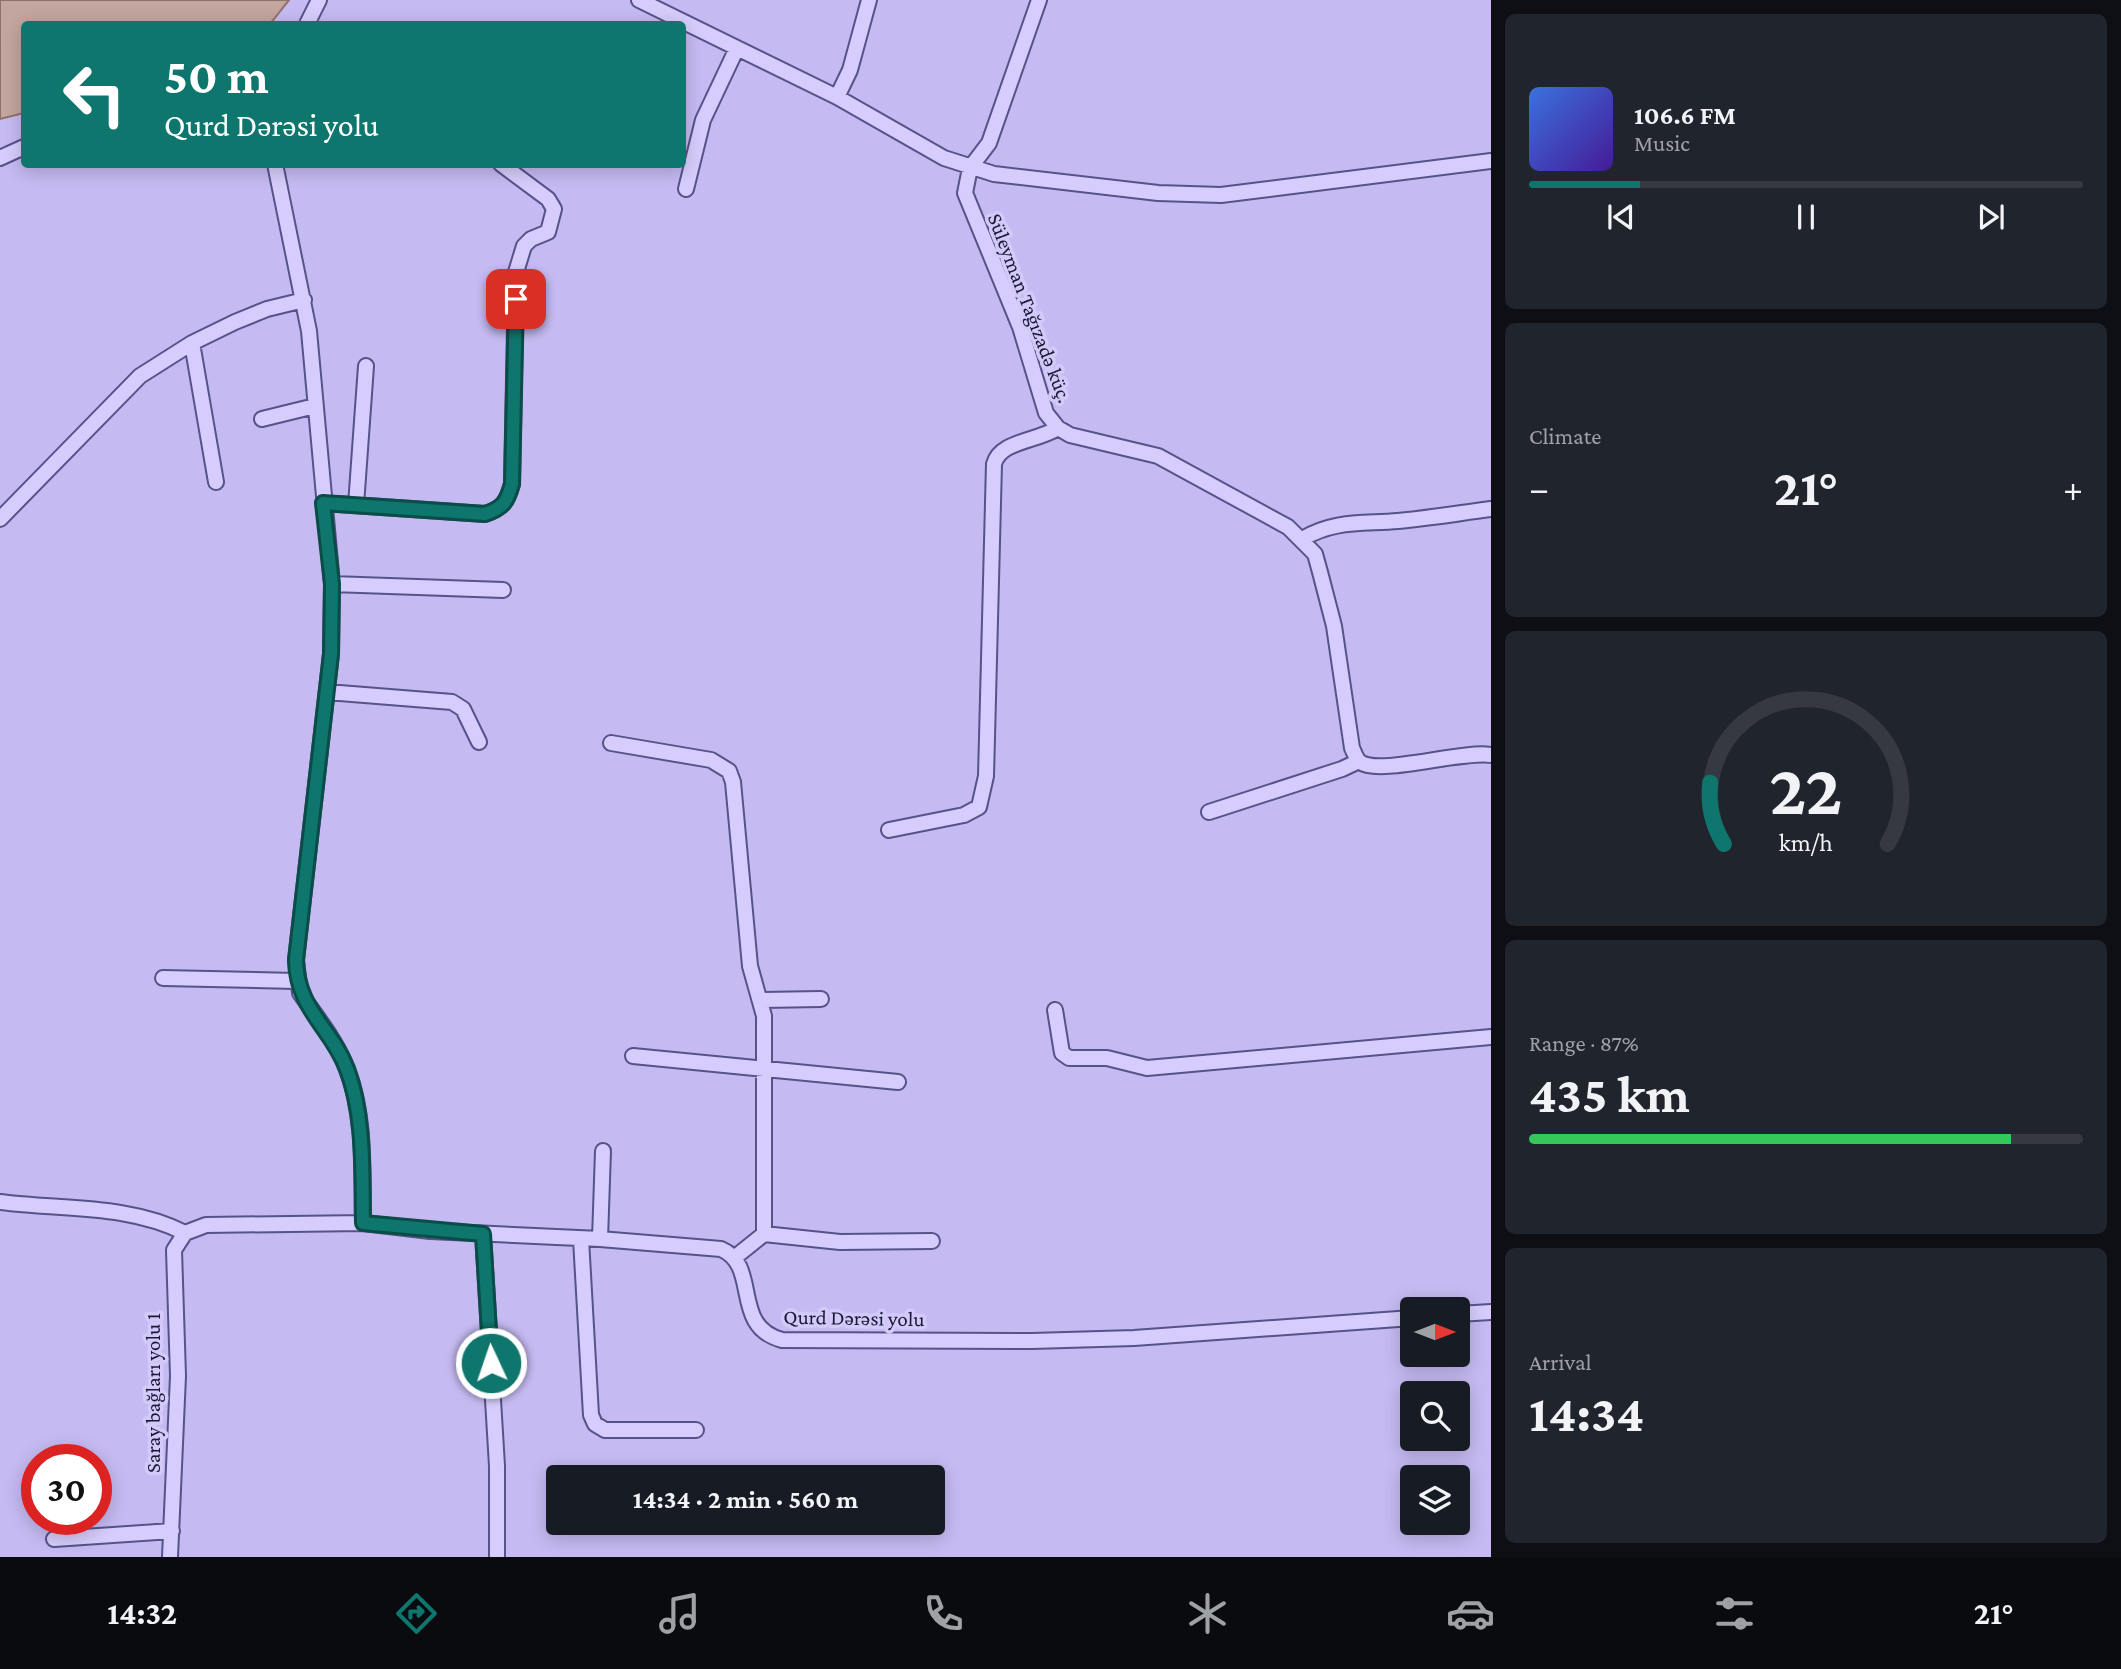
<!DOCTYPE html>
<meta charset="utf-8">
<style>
:root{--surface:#171b24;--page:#20242c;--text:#f1f3f6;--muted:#9ea1a6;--line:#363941;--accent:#0f766e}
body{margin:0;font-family:"Crimson Pro",serif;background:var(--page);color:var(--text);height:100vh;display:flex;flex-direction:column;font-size:26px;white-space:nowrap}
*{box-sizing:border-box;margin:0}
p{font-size:23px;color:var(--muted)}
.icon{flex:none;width:38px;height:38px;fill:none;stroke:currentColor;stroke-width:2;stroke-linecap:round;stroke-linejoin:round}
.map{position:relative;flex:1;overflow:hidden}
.side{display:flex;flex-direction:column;gap:14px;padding:14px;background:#0d0f14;width:630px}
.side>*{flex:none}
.guide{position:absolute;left:21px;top:21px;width:665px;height:147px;border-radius:7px;box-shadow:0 4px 18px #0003;background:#0f766e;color:#fff;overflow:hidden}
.needle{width:46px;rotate:90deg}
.buttons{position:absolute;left:1400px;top:1297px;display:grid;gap:14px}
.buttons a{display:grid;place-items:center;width:70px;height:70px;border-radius:7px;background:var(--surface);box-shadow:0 4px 18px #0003;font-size:35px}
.speed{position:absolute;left:21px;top:1444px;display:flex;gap:14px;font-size:35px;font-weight:700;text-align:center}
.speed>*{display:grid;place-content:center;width:91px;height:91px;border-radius:50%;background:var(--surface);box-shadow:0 4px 18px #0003;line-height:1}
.speed .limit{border:10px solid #d22;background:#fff;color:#111}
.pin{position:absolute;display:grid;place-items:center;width:60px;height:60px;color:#fff;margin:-30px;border-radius:14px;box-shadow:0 4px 10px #0006}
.me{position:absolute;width:77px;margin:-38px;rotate:357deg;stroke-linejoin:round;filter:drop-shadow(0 0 5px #0008)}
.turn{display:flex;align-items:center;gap:24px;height:147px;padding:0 28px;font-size:32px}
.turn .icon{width:91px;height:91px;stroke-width:2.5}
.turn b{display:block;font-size:49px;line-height:60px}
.big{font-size:52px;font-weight:700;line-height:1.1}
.side .widget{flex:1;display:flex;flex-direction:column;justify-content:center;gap:10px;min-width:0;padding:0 24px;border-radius:10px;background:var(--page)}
.side .dial{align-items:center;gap:0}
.dial svg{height:182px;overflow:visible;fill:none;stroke:var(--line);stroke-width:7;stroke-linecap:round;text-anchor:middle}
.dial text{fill:var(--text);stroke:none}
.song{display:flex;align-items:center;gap:21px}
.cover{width:84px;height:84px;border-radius:10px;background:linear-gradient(135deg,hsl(220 70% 55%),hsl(260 70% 35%))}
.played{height:7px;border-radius:4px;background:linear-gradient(90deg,var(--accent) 20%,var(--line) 20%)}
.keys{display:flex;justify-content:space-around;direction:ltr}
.heat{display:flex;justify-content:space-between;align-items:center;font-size:38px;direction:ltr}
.charge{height:10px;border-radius:5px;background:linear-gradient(90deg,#34c759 87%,var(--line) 0)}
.trip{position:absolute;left:546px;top:1465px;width:399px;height:70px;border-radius:7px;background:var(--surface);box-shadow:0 4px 18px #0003;font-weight:700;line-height:70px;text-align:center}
.tab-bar{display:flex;height:112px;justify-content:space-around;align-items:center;background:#090b0e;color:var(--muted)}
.tab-bar .icon{width:49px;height:49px}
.tab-bar .on{color:var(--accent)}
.tab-bar b{font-size:32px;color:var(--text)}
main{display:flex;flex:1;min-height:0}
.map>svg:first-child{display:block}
.water{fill:#c2a69f;stroke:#907166;stroke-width:2}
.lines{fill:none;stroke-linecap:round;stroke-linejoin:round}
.minor-casing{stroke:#55538a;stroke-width:18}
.minor{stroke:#d7cdfc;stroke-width:14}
.route-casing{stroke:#0a4d48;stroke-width:18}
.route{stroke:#0f766e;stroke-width:12}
.labels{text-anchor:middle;stroke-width:7;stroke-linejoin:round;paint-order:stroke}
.street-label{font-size:21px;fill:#191a37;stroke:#d4caf9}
</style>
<main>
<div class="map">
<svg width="1491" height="1557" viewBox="0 0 1491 1557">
<rect width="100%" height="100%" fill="#c6baf2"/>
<path class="water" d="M0,0H289L270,24H24V113L0,119Z"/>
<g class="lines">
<defs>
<path id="minor" d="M639,0L837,97L944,158L994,174L1158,193L1221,195L1491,161
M1039,0L989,143L970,168L965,193L1020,327L1046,413L1058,428L1070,435L1158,456L1288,527L1315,554L1320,572L1334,626L1352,748C1354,752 1356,759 1360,762C1379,776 1462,750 1491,755
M307,24L319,0
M837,97L850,70L869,0
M0,158L24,147
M275,164L309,331L332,584L331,654L296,960L300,993C315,1015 334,1038 344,1062C366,1111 362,1171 363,1223
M686,189L703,120L737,48
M192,343L216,482
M262,419L315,406
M323,503L485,514C503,508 507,502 512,484L516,272L524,246L531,239L548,232L554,209L548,199L501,164
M356,505L366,366
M0,519L140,376L192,343L235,322L267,309L304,300
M1302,539C1334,520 1361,524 1398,521C1429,518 1460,513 1491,509
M332,584L503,590
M327,692L452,702L463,709L479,742
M611,743L711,760L729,771L733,782L750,966L764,1016V1234L734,1258
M1209,812L1342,769L1359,761
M889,830L964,815L979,807L986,776L994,464C1000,441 1035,442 1058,428
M163,978L296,981
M762,1000L821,999
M1055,1010L1062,1053L1069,1058H1107L1147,1068L1491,1037
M633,1056L898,1082
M0,1202C61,1210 129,1204 185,1233
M483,1234L497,1466V1557
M764,1234L840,1242L932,1241
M581,1239L591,1415L595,1424L605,1430H696
M600,1239L603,1151
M1458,1314L1491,1312
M54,1539L172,1531
M170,1557L178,1376L174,1250L185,1233L206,1225L363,1223L430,1231L600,1239L721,1249C761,1266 730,1326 782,1340L1032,1341L1134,1338L1412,1318"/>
</defs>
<use href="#minor" class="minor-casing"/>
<use href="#minor" class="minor"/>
</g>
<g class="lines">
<defs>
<path id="route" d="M491,1363L483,1234L363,1223C362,1173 365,1117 347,1069C331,1027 297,1010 296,960L331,654L332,584L323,503L485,514C503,508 507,502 512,484L516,299"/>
</defs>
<use href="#route" class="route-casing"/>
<use href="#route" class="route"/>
</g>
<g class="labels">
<g class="street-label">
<text transform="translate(1030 308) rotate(69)" y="7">Süleyman Tağızadə küç.</text>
<text transform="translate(854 1318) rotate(1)" y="7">Qurd Dərəsi yolu</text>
<text transform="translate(153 1393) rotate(-90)" y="7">Saray bağları yolu 1</text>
</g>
</g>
</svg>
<div class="buttons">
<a><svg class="needle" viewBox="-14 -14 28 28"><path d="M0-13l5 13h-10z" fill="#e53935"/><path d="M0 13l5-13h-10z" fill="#9ea1a6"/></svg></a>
<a><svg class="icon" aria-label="search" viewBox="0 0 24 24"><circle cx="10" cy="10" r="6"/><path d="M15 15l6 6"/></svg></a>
<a><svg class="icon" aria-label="layers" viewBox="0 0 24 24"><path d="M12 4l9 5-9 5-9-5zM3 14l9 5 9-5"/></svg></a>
</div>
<div class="speed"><div class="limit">30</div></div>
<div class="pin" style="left:516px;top:299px;background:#d93025"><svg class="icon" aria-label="arrive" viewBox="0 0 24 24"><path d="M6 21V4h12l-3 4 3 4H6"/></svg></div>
<svg class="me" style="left:491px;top:1363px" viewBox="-20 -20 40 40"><circle r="17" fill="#0f766e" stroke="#fff" stroke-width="3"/><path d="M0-11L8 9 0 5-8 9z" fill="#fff"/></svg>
<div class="trip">14:34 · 2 min · 560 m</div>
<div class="guide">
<div class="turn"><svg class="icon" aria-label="left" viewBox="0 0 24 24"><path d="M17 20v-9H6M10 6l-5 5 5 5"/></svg><div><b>50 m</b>Qurd Dərəsi yolu</div></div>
</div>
</div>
<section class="side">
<div class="widget">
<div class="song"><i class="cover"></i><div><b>106.6 FM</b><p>Music</p></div></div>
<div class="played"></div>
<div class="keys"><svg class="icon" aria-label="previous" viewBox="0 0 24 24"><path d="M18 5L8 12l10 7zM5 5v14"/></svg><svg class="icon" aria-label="pause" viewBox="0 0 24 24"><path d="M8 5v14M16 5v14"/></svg><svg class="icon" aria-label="next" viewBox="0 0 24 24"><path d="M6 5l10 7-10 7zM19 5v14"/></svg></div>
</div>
<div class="widget"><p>Climate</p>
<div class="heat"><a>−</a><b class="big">21°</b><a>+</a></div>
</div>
<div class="widget dial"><svg viewBox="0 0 100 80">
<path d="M14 69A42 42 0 1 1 86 69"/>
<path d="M14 69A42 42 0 0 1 8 42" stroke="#0f766e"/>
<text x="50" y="56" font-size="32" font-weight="700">22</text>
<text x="50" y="72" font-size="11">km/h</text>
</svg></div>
<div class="widget"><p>Range · 87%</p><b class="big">435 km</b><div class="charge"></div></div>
<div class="widget"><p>Arrival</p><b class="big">14:34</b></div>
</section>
</main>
<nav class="tab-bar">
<b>14:32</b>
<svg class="icon on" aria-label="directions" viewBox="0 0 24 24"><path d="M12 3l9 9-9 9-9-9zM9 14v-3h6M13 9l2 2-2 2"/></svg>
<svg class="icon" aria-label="music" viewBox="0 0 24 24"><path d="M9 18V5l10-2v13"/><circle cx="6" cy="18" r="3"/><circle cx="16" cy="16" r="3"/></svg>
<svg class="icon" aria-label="phone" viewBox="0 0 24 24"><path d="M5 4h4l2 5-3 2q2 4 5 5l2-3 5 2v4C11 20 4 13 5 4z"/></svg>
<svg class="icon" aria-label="climate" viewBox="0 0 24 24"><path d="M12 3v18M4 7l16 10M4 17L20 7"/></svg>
<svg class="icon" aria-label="car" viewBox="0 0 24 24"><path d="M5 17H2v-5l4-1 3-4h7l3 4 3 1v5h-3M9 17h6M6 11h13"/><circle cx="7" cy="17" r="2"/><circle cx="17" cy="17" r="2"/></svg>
<svg class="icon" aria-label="filters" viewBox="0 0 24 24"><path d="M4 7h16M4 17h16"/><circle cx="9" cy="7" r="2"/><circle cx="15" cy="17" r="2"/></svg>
<b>21°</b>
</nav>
